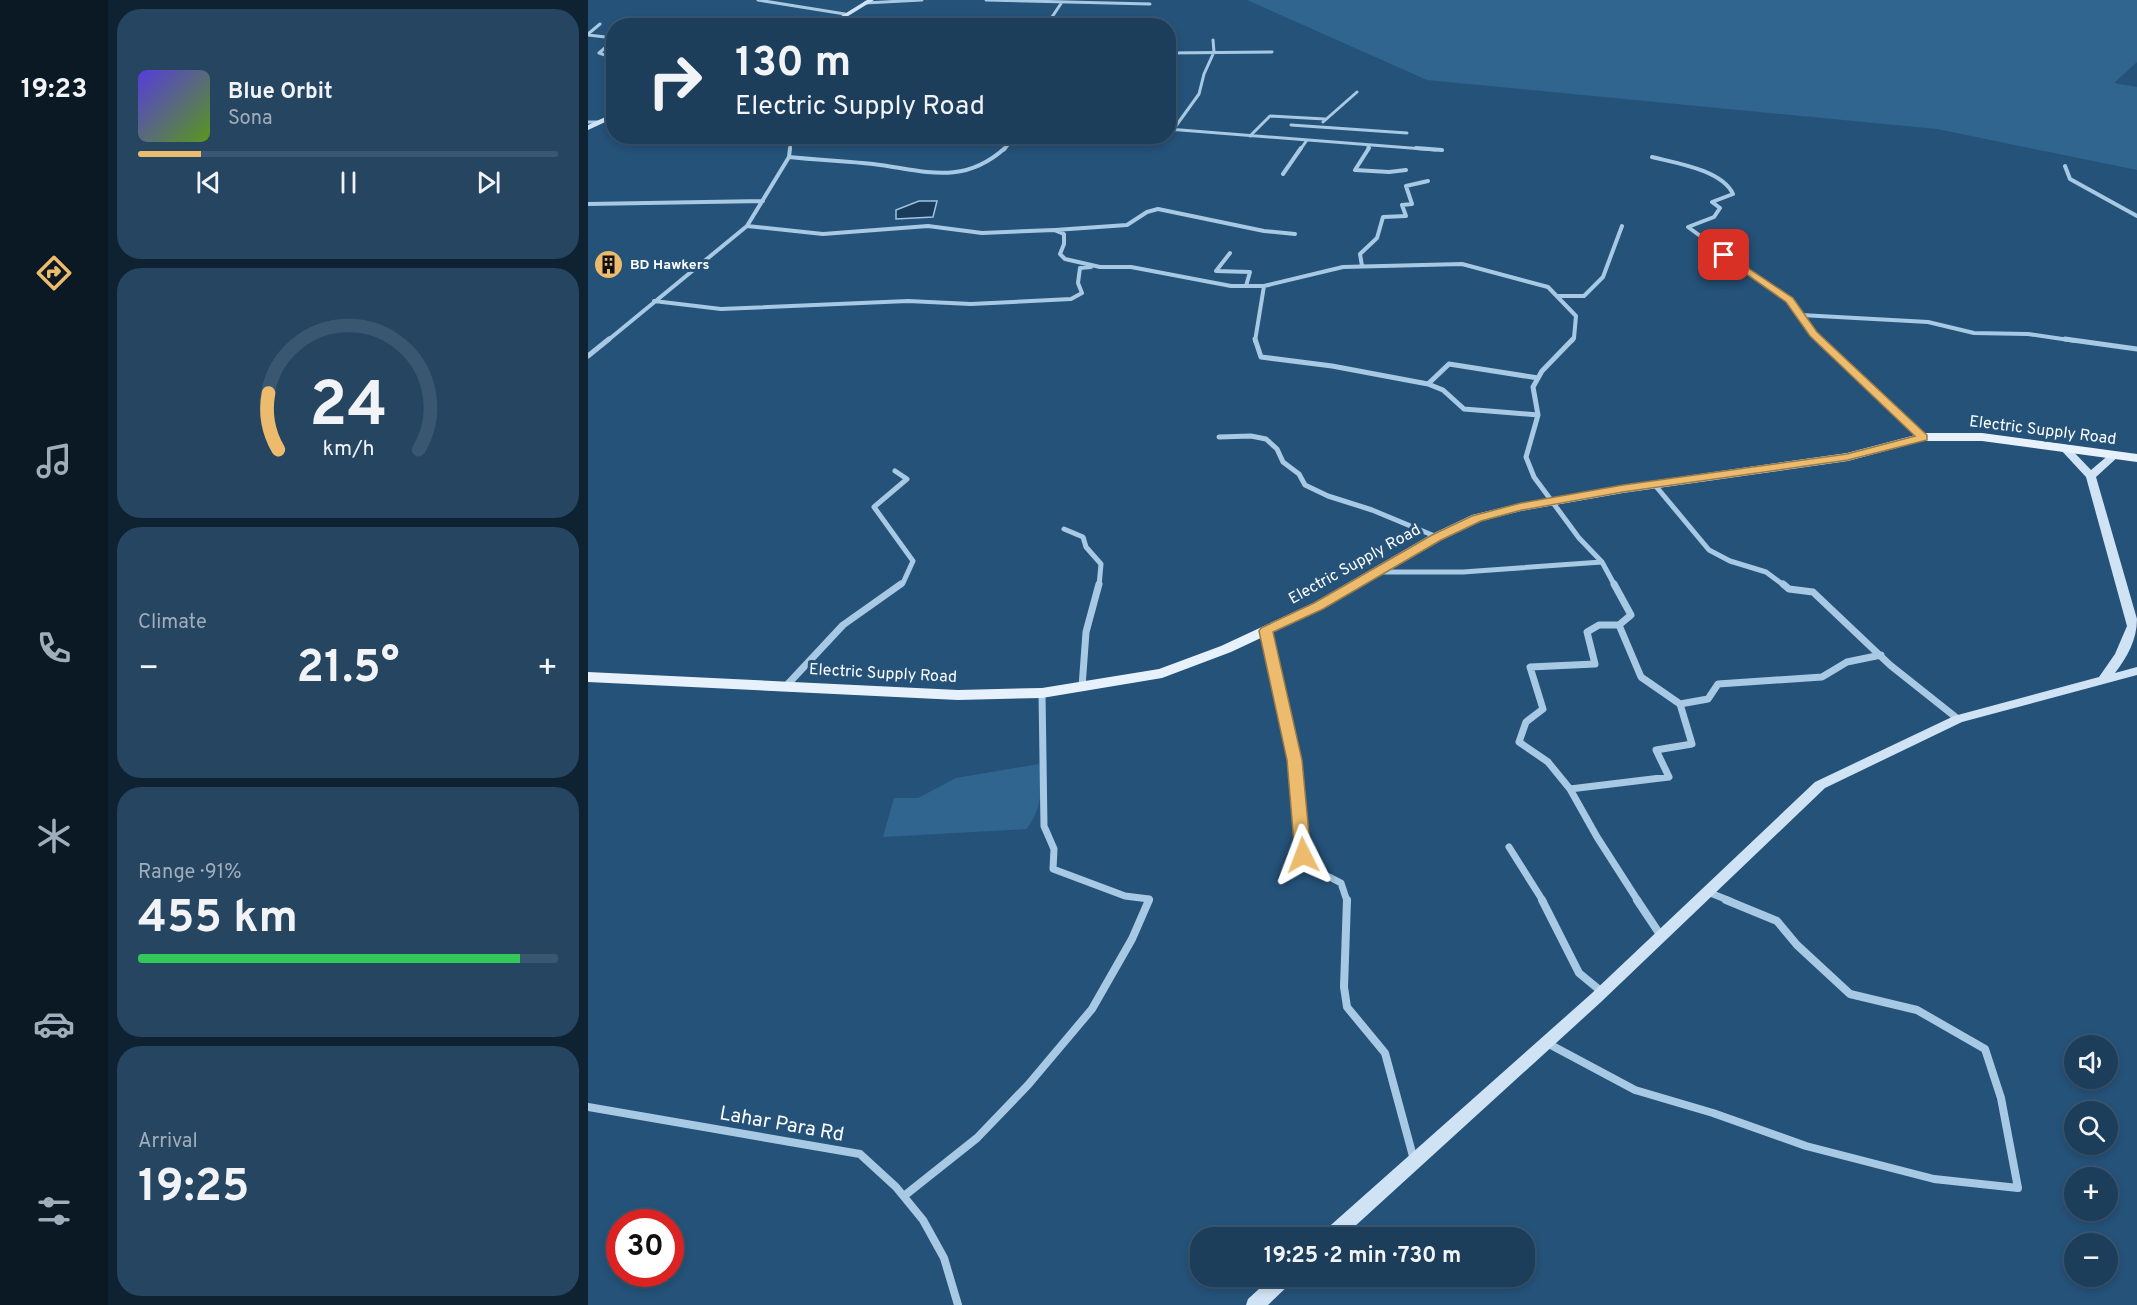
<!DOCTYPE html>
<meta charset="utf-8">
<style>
:root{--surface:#1c3e5b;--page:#254561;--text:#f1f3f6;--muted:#a0aebb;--line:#3a5771;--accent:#ecbb6d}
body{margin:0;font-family:Overpass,sans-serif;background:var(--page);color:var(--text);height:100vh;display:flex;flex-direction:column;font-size:22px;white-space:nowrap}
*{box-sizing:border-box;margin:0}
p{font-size:20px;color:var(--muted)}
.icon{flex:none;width:33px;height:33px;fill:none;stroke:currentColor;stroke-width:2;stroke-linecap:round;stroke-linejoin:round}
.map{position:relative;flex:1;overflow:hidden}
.panel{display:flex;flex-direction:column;gap:9px;padding:9px;background:#0f2232;width:480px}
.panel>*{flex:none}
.hud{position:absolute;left:18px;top:18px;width:570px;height:126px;border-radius:24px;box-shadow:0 3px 9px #0003,0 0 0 2px var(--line);background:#1c3e5b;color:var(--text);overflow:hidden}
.tools{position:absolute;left:1476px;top:1035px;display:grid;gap:12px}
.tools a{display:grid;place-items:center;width:54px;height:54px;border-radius:50%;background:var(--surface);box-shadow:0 3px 9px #0003,0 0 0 2px var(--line);font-size:30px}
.speed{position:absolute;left:18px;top:1209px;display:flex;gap:12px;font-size:30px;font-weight:700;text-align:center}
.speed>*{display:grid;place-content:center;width:78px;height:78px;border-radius:50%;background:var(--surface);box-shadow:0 3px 9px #0003,0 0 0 2px var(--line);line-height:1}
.speed .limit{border:9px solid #d22;background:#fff;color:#111}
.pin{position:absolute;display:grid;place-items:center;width:51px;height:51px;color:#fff;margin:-26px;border-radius:12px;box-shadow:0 3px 9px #0006}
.me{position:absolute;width:66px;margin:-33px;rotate:357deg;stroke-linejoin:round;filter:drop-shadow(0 0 4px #0008)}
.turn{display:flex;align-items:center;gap:21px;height:126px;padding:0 30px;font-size:27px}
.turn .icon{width:78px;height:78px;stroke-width:2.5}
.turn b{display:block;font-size:42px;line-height:51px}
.big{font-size:45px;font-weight:700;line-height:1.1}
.panel .widget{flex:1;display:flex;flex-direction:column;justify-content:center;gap:9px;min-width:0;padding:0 21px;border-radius:24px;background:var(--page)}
.panel .dial{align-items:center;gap:0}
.dial svg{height:156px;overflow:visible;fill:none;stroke:var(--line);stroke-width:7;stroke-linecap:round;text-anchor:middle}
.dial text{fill:var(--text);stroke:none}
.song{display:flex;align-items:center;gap:18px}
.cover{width:72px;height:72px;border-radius:9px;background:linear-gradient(135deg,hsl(250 70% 55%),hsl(90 70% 35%))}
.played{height:6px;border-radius:3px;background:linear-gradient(90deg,var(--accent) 15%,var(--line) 15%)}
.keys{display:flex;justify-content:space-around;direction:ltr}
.heat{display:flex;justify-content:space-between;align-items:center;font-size:33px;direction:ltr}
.charge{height:9px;border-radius:4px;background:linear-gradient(90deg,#34c759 91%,var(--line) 0)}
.trip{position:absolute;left:602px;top:1227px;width:345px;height:60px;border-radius:24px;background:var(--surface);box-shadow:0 3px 9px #0003,0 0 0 2px var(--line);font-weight:700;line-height:60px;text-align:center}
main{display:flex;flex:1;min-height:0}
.dock{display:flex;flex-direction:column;width:108px;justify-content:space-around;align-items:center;background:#0b1924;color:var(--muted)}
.dock .icon{width:42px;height:42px}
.dock .selected{color:var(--accent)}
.dock b{font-size:27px;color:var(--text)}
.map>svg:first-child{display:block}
.green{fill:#306590}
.water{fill:#1a3b59;stroke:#9cc5e4;stroke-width:1.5}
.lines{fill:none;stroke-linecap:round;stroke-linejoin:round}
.street-far4{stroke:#a8c9e3;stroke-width:3}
.street-far3{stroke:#a8c9e3;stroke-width:4}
.street-far2{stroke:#a8c9e3;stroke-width:5}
.street-far1{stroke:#a8c9e3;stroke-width:7}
.street{stroke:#a8c9e3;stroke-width:8}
.secondary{fill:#d0e3f4;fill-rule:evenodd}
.primary{fill:#e7f1fc;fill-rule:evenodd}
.route{fill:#ecbb6d;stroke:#997a47;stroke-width:1.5}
.labels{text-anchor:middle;stroke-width:6;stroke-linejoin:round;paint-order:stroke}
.far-poi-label{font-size:14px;font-weight:bold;fill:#fff;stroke:#255279;text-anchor:start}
.street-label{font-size:16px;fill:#fff;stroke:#255279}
.near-street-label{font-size:20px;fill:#fff;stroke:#255279}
</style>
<main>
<nav class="dock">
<b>19:23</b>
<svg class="icon selected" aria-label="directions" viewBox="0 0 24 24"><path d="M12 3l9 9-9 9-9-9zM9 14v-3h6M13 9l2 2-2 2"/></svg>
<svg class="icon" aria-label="music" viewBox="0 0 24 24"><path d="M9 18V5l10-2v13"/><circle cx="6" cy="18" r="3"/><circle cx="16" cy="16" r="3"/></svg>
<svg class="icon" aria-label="phone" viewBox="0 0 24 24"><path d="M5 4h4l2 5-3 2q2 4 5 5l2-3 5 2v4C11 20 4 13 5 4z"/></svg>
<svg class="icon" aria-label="climate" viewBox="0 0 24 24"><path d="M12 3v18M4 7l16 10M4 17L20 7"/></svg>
<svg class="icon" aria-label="car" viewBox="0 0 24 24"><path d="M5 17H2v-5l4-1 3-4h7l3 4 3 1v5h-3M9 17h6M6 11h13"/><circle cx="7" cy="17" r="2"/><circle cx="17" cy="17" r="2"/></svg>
<svg class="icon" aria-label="filters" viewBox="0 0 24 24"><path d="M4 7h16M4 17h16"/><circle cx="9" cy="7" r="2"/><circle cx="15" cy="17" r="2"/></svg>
</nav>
<section class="panel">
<div class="widget">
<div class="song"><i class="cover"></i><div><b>Blue Orbit</b><p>Sona</p></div></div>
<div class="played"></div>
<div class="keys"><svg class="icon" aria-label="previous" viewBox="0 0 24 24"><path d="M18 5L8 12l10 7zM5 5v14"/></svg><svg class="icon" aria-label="pause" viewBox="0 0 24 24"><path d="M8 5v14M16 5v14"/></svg><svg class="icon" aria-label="next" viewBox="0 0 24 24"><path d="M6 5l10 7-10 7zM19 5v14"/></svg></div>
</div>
<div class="widget dial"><svg viewBox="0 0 100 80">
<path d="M14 69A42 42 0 1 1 86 69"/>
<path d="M14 69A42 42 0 0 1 9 40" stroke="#ecbb6d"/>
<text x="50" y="56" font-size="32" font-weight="700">24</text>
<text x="50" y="72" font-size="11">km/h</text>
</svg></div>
<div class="widget"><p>Climate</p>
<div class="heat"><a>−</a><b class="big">21.5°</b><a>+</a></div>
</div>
<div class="widget"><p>Range · 91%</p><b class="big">455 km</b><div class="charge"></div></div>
<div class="widget"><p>Arrival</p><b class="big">19:25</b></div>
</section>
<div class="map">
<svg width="1549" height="1305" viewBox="0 0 1549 1305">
<rect width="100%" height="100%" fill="#255279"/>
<path class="green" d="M659,0H1549V62L1526,83L1549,87V170L1349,129L839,80Z
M451,764C457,783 452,815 438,829L295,837L306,798H330L368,778Z"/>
<path class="water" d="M331,201H349L345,217L308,219V210Z"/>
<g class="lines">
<path class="street-far4" d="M170,0L257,14
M398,0L562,4
M277,3L334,0
M458,26L474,2
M0,34L12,24
M0,35L26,38
M26,40L11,53L26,58
M580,53L684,52
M0,122H10
M735,122L769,92
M703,125L819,133
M580,129L848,150
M585,130L611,94L616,74L626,52L625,40
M662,136L682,116L737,119
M780,145V150
M202,150L203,136
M416,150L427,136
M712,150L719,140"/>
<path class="street-far3" d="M781,148L767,170L801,172L818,170
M828,148L854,150
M201,157C229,160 257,161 285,164C335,170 374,187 417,148
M1064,157C1088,163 1134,170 1145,194L1124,202L1132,208L1126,217L1100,227L1201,301L1233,341
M1477,166L1482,179L1549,216
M695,174L713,148
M0,204L175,201
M159,226L235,234L340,226L394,233L466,230L476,234V244L472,254L477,259L512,267H543L643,286H676L755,267L874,264L960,287L988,316L986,338L984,341
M467,230L539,225L559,212L570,209L676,231L707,234
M642,253L628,271L662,272L658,286
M774,266L772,254L789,238L795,217L818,216L814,205L824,204L818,186L840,181
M970,296H996L1015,277L1034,226
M66,301L133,309L320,301L383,304L483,299L494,293L490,283L492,268L503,267
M1213,315L1340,322L1386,333L1440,334L1488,341
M19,341L159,226L201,157L202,148
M667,341L676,286"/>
<path class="street-far2" d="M667,339L673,357L744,366L840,384L861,364L950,378
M985,339L954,371L945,387L950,415L938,457L946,477L991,538L1014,562L1027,586
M1231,339L1335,437
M1477,339L1549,349
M0,356L21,339
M840,384L855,390L876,409L950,415
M631,437L663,436L678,439L689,449L695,462L711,474L717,485L740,496L784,510L849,537
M307,471L319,479L286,507L325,561L315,583L311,586
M1066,484L1121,550L1142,561L1178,572L1197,586
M476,529L495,537L498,547L513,564L511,586
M792,572H875L1014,562"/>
<path class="street-far1" d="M1026,584L1043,615L1031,625L1053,677L1092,704L1104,744L1068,750L1081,777L982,789L1009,837L1050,901
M1195,584L1201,589L1225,592L1302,665L1370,719
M678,631L707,760L718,865L753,883L759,901
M199,685L255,625L313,584
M494,687L498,632L511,584
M454,693L456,826L466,849L465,869L537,896L561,899L560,901
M1092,704L1120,699L1130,684L1234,677L1259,662L1293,655
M982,789L960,762L931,742L938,722L955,709L942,667L1007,664L999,632L1011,625H1031
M921,847L955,901
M1120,892L1142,901"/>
<path class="street" d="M759,900L756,987L759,1007L797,1053L826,1160
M954,900L991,973L1014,992
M1049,900L1073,936
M959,1043L1047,1090L1125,1113L1218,1146L1346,1179L1430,1188L1413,1098L1397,1049L1329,1010L1262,994L1209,945L1189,921L1138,900
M0,1107L272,1154L308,1187L335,1220L356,1258L370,1305
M316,1196L389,1138L440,1085L504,1009L544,939L561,900"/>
<path class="secondary" d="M279,0H286L244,26H237Z
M26,113V118L0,130V125Z
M1477,446L1481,447L1503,470L1523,453L1527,452L1532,455L1508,477L1549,619C1549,640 1539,657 1527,673L1549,667V675L1374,722L1237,788L1013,1002L754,1238H732L735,1232L1003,994L1227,782L1366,716L1511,677L1527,654L1539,626L1498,477L1472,449Z
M685,1276H707L704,1282L680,1305H658L660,1299Z"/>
<path class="primary" d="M1335,433H1394L1549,454V462L1394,441H1335L1260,461L1035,493L933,511L894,521L854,540L735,609L643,652L574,678L454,698L370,700L0,682V672L370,690L454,688L571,669L633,646L725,603L844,534L884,515L933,503L1035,485L1259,453Z"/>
</g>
<path class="route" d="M1136,252L1205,298L1229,332L1339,435V440L1260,460L1035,492L934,510L893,521L853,540L735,609L685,632L714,760L723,855L721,859H709L707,855L699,760L671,631L673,628L726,603L844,535L884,516L933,503L1035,485L1259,454L1327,436L1222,336L1198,302L1133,256V253Z"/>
<defs>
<symbol id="building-disc" viewBox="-11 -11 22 22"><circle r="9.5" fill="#ecbb6d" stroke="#255279"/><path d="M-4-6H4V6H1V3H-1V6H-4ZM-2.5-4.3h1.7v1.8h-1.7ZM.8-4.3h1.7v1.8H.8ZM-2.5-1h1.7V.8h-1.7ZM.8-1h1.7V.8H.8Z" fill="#111"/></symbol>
</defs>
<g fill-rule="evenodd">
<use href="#building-disc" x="4" y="248" width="33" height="33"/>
</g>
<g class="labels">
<g class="far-poi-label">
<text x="42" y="269">BD Hawkers</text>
</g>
<g class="street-label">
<text transform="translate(1455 429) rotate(7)" y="6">Electric Supply Road</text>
<text transform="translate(766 563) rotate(-29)" y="6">Electric Supply Road</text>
<text transform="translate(295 672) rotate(3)" y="6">Electric Supply Road</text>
</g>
<g class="near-street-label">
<text transform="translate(194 1123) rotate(10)" y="7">Lahar Para Rd</text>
</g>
</g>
</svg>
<div class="tools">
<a><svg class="icon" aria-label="sound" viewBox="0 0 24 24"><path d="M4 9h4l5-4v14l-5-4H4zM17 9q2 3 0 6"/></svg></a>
<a><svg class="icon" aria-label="search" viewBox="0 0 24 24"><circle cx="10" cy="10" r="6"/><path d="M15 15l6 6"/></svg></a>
<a>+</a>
<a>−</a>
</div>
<div class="speed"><div class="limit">30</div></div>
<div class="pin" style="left:1136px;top:255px;background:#d93025"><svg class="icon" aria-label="arrive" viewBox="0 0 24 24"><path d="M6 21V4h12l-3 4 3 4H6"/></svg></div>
<svg class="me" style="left:715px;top:855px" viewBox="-20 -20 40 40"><path d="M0-17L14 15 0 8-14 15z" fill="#ecbb6d" stroke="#fff" stroke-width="4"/></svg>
<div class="trip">19:25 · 2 min · 730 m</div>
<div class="hud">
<div class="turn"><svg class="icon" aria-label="right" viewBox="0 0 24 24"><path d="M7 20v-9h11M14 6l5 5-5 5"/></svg><div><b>130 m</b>Electric Supply Road</div></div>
</div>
</div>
</main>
